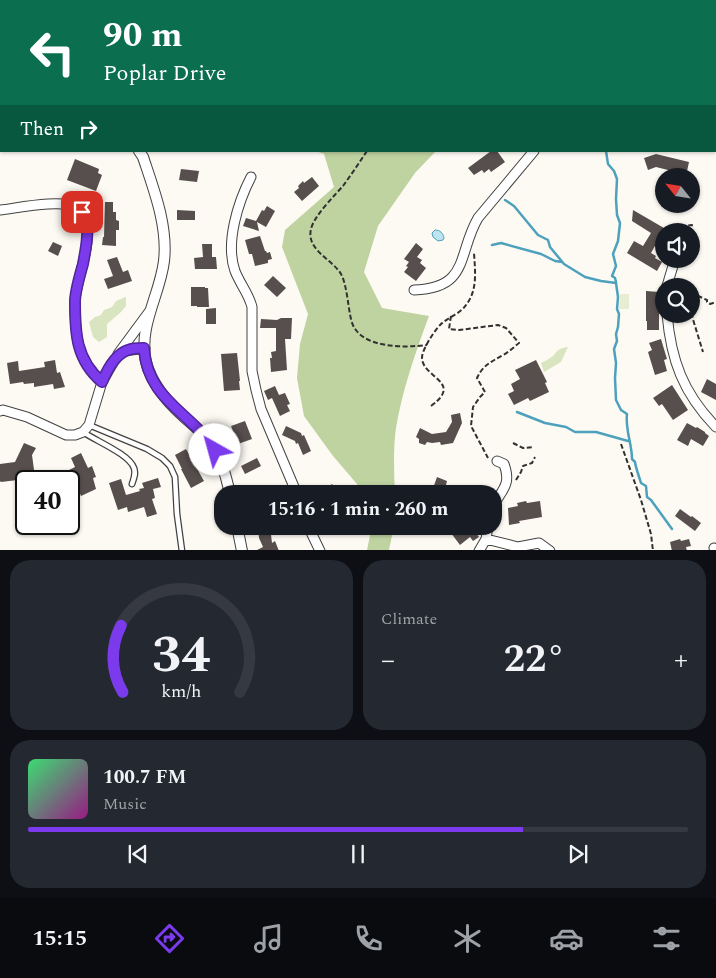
<!DOCTYPE html>
<meta charset="utf-8">
<style>
:root{--surface:#171b24;--page:#242831;--text:#f1f3f6;--muted:#9ea1a6;--line:#363941;--accent:#7c3aed}
body{margin:0;font-family:Spectral,serif;background:var(--page);color:var(--text);height:100vh;display:flex;flex-direction:column;font-size:19px;white-space:nowrap}
*{box-sizing:border-box;margin:0}
p{font-size:16px;color:var(--muted)}
.icon{flex:none;width:28px;height:28px;fill:none;stroke:currentColor;stroke-width:2;stroke-linecap:round;stroke-linejoin:round}
.map{position:relative;height:550px;overflow:hidden}
.sheet{display:flex;flex-direction:column;gap:10px;padding:10px;background:#0d0f14;flex:1}
.sheet>*{flex:none}
.banner{position:absolute;left:0px;top:0px;width:716px;height:152px;box-shadow:0 1px 4px #0004;background:#0b6e4f;color:#fff;overflow:hidden}
.needle{width:32px;rotate:300deg}
.fabs{position:absolute;left:655px;top:168px;display:grid;gap:10px}
.fabs a{display:grid;place-items:center;width:45px;height:45px;border-radius:50%;background:var(--surface);box-shadow:0 1px 4px #0004;font-size:25px}
.speed{position:absolute;left:15px;top:470px;display:flex;gap:10px;font-size:25px;font-weight:700;text-align:center}
.speed>*{display:grid;place-content:center;width:65px;height:65px;border-radius:50%;background:var(--surface);box-shadow:0 1px 4px #0004;line-height:1}
.speed .limit{border:2px solid #111;border-radius:8px;background:#fff;color:#111}
.pin{position:absolute;display:grid;place-items:center;width:42px;height:42px;color:#fff;margin:-21px;border-radius:10px;box-shadow:0 2px 8px #0006}
.me{position:absolute;width:55px;margin:-28px;rotate:322deg;stroke-linejoin:round;filter:drop-shadow(0 0 4px #0008)}
.turn{display:flex;align-items:center;gap:18px;height:105px;padding:0 20px;font-size:22px}
.turn .icon{width:65px;height:65px;stroke-width:2.5}
.turn b{display:block;font-size:35px;line-height:42px}
.then{display:flex;align-items:center;height:48px;padding:0 20px;background:#0003;gap:10px;font-size:19px}
.big{font-size:38px;font-weight:700;line-height:1.1}
.sheet .tile{flex:1;display:flex;flex-direction:column;justify-content:center;gap:8px;min-width:0;padding:0 18px;border-radius:20px;background:var(--page)}
.sheet .dial{align-items:center;gap:0}
.dial svg{height:130px;overflow:visible;fill:none;stroke:var(--line);stroke-width:7;stroke-linecap:round;text-anchor:middle}
.dial text{fill:var(--text);stroke:none}
.song{display:flex;align-items:center;gap:15px}
.cover{width:60px;height:60px;border-radius:8px;background:linear-gradient(135deg,hsl(140 70% 55%),hsl(310 70% 35%))}
.played{height:5px;border-radius:2px;background:linear-gradient(90deg,var(--accent) 75%,var(--line) 75%)}
.keys{display:flex;justify-content:space-around;direction:ltr}
.heat{display:flex;justify-content:space-between;align-items:center;font-size:28px;direction:ltr}
.sheet .tiles{flex:1;display:grid;gap:10px;grid-template-columns:1fr 1fr}
.tile:last-child{grid-column:span 2}
.trip{position:absolute;left:214px;top:485px;width:288px;height:50px;border-radius:20px;background:var(--surface);box-shadow:0 1px 4px #0004;font-weight:700;line-height:50px;text-align:center}
.tab-bar{display:flex;height:80px;justify-content:space-around;align-items:center;background:#090b0e;color:var(--muted)}
.tab-bar .icon{width:35px;height:35px}
.tab-bar .current{color:var(--accent)}
.tab-bar b{font-size:22px;color:var(--text)}
.map>svg:first-child{display:block}
.green{fill:#d8e5c0}
.forest{fill:#bfd3a1}
.pitch{fill:#e7edd0}
.water{fill:#bde4ef;stroke:#4da1bd}
.lines{fill:none;stroke-linecap:round;stroke-linejoin:round}
.stream{stroke:#4da1bd;stroke-width:2.5}
.building{fill:#574f4d}
.service-casing{stroke:#424242;stroke-width:7}
.minor-casing{stroke:#424242;stroke-width:11}
.tertiary-casing{stroke:#424242;stroke-width:12}
.path{stroke:#313131;stroke-width:2;stroke-dasharray:5 2.5;stroke-linecap:butt}
.service{stroke:#fff;stroke-width:4.5}
.minor{stroke:#fff;stroke-width:9}
.tertiary{stroke:#fff;stroke-width:10}
.route-casing{stroke:#51269a;stroke-width:12}
.route{stroke:#7c3aed;stroke-width:9}
</style>
<div class="map">
<svg width="716" height="551" viewBox="0 0 716 551">
<rect width="100%" height="100%" fill="#fdfaf3"/>
<path class="green" d="M126,297V306L121,312L107,324V337L99,342L93,337L89,322L95,317L101,315L104,310L112,307L116,301Z
M568,347L561,362L544,372L541,363C545,361 549,359 553,356C558,350 559,348 568,347Z"/>
<path class="forest" d="M261,0H424L423,1H259Z
M316,151H436L415,173L378,226L364,272L382,308L429,316C416,351 402,391 396,428C393,449 394,472 395,494H361L357,484L333,456L304,416L297,378L300,344L308,314L282,247L285,230L334,187L324,154Z
M372,526H394L389,550H367Z"/>
<path class="pitch" d="M620,294H629V309H619Z"/>
<path class="water" d="M435,230C440,230 443,233 444,238L443,240L438,241L433,237L432,233Z"/>
<g class="lines">
<path class="stream" d="M606,151L608,164L614,171L617,179L616,199L617,215L620,223L618,241L613,254L616,266L612,276L615,278L616,282
M505,200L514,206L538,235L548,240L550,247L564,264L585,277L601,281L616,283L618,297L617,309L619,314L618,327L616,334L617,341L614,349L616,363L615,378L616,400L621,410L627,414C625,429 632,444 632,459L635,462C636,469 639,476 641,483L646,486L647,497L651,500L672,529
M492,245L501,243L541,254L555,261L562,262
M517,412L545,423L566,427L575,432H596L628,441"/>
</g>
<path class="building" d="M491,151H497L505,162L491,172L489,169L484,173L482,170L474,175L468,168Z
M656,154L689,162L686,176L668,172V170L656,167L648,170L644,158Z
M75,159L99,169L98,173L102,175L96,191L67,180Z
M181,169L199,171L197,182L179,180Z
M312,177L319,186L302,201L294,192L299,188L298,186L303,181L304,183Z
M105,202H113V212H116V220L119,221V230H116V246L102,245L103,237H104Z
M267,206L275,211L266,227L257,222L259,231L243,226L246,218L256,221L262,210L264,211Z
M177,210L195,211V220H177Z
M633,210L664,228V239L660,237L651,253L656,256L655,258L662,262L657,271L627,253L634,241L643,246L651,233L632,221Z
M260,236L265,251H266L267,253L270,252L272,259L268,260V263L255,266L252,254H249L245,240Z
M53,242L62,246L58,256L48,251Z
M416,243L423,249L417,257L422,260L420,263L426,268L416,281L404,272L408,267L406,266L409,262L404,259Z
M202,244H212V257H216L217,269H195L194,258L203,257Z
M117,257L123,272L128,270L132,281L108,289L104,279L113,276L107,260Z
M273,276L286,288L277,297L264,285Z
M191,287H205V288H208L209,307H197V306H191Z
M646,291L659,292V330H647V321H646Z
M216,308V324H206V309Z
M281,318H292L291,339H285L287,370L271,372L270,358H272L271,352L276,351V328H260L261,319L277,320Z
M661,339L667,359L664,360L667,371L655,375L648,352L652,350L649,343Z
M237,353L240,381H239L240,390L224,391L221,354Z
M55,360L57,373L60,372L65,387L54,389L53,384L34,387V383L24,384L23,382L10,384L7,363L18,361L19,371L45,367L44,362Z
M536,360L547,382L545,383L549,392L530,401L528,398L514,405L508,394L514,391L511,384L520,379L515,370Z
M707,379L716,384V400L701,392Z
M672,385L688,410L673,420L662,404L659,406L653,398Z
M275,386L279,395L285,393L290,404L287,405L290,411L280,416L272,398L268,400L264,391Z
M460,413L462,423L453,443L441,445L440,442L432,443L427,442L425,445L419,443V439L416,437L420,428L432,434L446,432L452,422L451,415Z
M245,421L252,439L238,444L231,426Z
M687,423L696,428L697,427L705,432V433L709,436L703,446L691,439L688,446L677,440Z
M286,426L301,433L302,436L304,435L311,451L303,455L298,443L296,444L295,441L282,435Z
M24,443L36,448L32,455L35,477L26,478V479L1,482L0,481V464L15,462Z
M186,449L204,481L191,488L181,469H182L175,455Z
M81,453L88,468L92,466L96,477L93,478L96,489L81,496L69,470L75,467L71,458Z
M257,458L261,466L245,474L241,466Z
M437,477L447,481L446,485L449,494H431Z
M158,478L161,487L153,489L155,498L152,499L157,514L147,517L144,507L128,512L127,507L118,510L109,483L121,479L126,495L140,491L139,489L144,488L142,483Z
M332,484L340,494H319Z
M526,501L527,503L540,501L542,517L519,521L520,523L509,525L508,508L518,506L517,503Z
M680,509L691,517L692,516L701,523L695,531L675,516Z
M258,526H270L272,543L275,541L279,551H255L263,547L259,538Z
M454,526H471L479,537L473,541L470,537L460,545L451,533L456,529Z
M680,539L681,541L689,539L691,546L686,547L687,551H672L670,542Z"/>
<g class="lines">
<defs>
<path id="service" d="M89,425L147,449L162,458L170,466L175,477L177,514L182,551
M83,432C96,441 129,454 134,468C136,474 134,478 132,484"/>
<path id="minor" d="M439,0L440,1
M226,1L227,0
M251,177C238,202 225,243 235,271C240,284 249,294 252,307V371L256,390L261,409L297,494
M0,210C18,208 60,199 76,207C103,222 75,279 75,302C75,333 76,360 102,382
M667,286L675,259
M414,290C470,288 457,254 478,218L534,151
M667,314C671,360 683,393 716,427
M118,354L149,312
M0,411L3,410L27,417L66,435H75L83,432L89,425L102,382L114,361L119,355L125,351L145,348
M492,508C501,490 512,486 504,464L497,461
M308,526L320,551
M486,539L518,547L539,543L550,551
M714,548L715,551
M479,551L486,539L488,526"/>
<path id="tertiary" d="M0,102L1,103
M139,151L143,157C154,190 168,226 164,261C160,295 138,326 146,362C152,385 167,402 184,417C193,425 202,432 209,441C221,456 226,476 230,494
M237,526L242,551"/>
</defs>
<use href="#service" class="service-casing"/>
<use href="#minor" class="minor-casing"/>
<use href="#tertiary" class="tertiary-casing"/>
<path class="path" d="M367,151C359,163 351,175 343,186C334,196 314,216 311,229C306,250 332,259 341,274C347,285 348,307 351,319C357,349 404,348 427,345
M666,229L692,225L690,231
M679,279L682,286
M690,285V286
M691,289L694,296
M691,298L696,295L707,300V302L710,304L716,302
M691,313L703,352
M451,316L449,329L459,330L498,325L506,328L519,343C514,347 509,352 503,355C491,362 483,365 477,378L485,392L480,397L473,407L471,426L488,458
M431,406C468,379 411,377 424,350C428,341 435,330 441,324C449,317 461,313 466,305C478,290 475,270 474,253
M513,443L523,448L534,447
M621,444L641,500L651,534L653,551
M516,480L521,472L523,466L532,463L535,457"/>
<use href="#service" class="service"/>
<use href="#minor" class="minor"/>
<use href="#tertiary" class="tertiary"/>
</g>
<g class="lines">
<defs>
<path id="route" d="M82,212C91,227 86,247 83,264C80,275 75,291 75,302C75,333 76,360 102,382C107,370 115,354 128,350C133,348 139,348 144,348C147,400 191,412 215,450"/>
</defs>
<use href="#route" class="route-casing"/>
<use href="#route" class="route"/>
</g>
</svg>
<div class="fabs">
<a><svg class="needle" viewBox="-14 -14 28 28"><path d="M0-13l5 13h-10z" fill="#e53935"/><path d="M0 13l5-13h-10z" fill="#9ea1a6"/></svg></a>
<a><svg class="icon" aria-label="sound" viewBox="0 0 24 24"><path d="M4 9h4l5-4v14l-5-4H4zM17 9q2 3 0 6"/></svg></a>
<a><svg class="icon" aria-label="search" viewBox="0 0 24 24"><circle cx="10" cy="10" r="6"/><path d="M15 15l6 6"/></svg></a>
</div>
<div class="speed"><div class="limit">40</div></div>
<div class="pin" style="left:82px;top:212px;background:#d93025"><svg class="icon" aria-label="arrive" viewBox="0 0 24 24"><path d="M6 21V4h12l-3 4 3 4H6"/></svg></div>
<svg class="me" style="left:215px;top:450px" viewBox="-20 -20 40 40"><circle r="19" fill="#fff"/><path d="M0-13L10 11 0 6-10 11z" fill="#7c3aed"/></svg>
<div class="trip">15:16 · 1 min · 260 m</div>
<div class="banner">
<div class="turn"><svg class="icon" aria-label="left" viewBox="0 0 24 24"><path d="M17 20v-9H6M10 6l-5 5 5 5"/></svg><div><b>90 m</b>Poplar Drive</div></div>
<div class="then">Then<svg class="icon" aria-label="right" viewBox="0 0 24 24"><path d="M7 20v-9h11M14 6l5 5-5 5"/></svg></div>
</div>
</div>
<section class="sheet">
<div class="tiles">
<div class="tile dial"><svg viewBox="0 0 100 80">
<path d="M14 69A42 42 0 1 1 86 69"/>
<path d="M14 69A42 42 0 0 1 13 28" stroke="#7c3aed"/>
<text x="50" y="56" font-size="32" font-weight="700">34</text>
<text x="50" y="72" font-size="11">km/h</text>
</svg></div>
<div class="tile"><p>Climate</p>
<div class="heat"><a>−</a><b class="big">22°</b><a>+</a></div>
</div>
<div class="tile">
<div class="song"><i class="cover"></i><div><b>100.7 FM</b><p>Music</p></div></div>
<div class="played"></div>
<div class="keys"><svg class="icon" aria-label="previous" viewBox="0 0 24 24"><path d="M18 5L8 12l10 7zM5 5v14"/></svg><svg class="icon" aria-label="pause" viewBox="0 0 24 24"><path d="M8 5v14M16 5v14"/></svg><svg class="icon" aria-label="next" viewBox="0 0 24 24"><path d="M6 5l10 7-10 7zM19 5v14"/></svg></div>
</div>
</div>
</section>
<nav class="tab-bar">
<b>15:15</b>
<svg class="icon current" aria-label="directions" viewBox="0 0 24 24"><path d="M12 3l9 9-9 9-9-9zM9 14v-3h6M13 9l2 2-2 2"/></svg>
<svg class="icon" aria-label="music" viewBox="0 0 24 24"><path d="M9 18V5l10-2v13"/><circle cx="6" cy="18" r="3"/><circle cx="16" cy="16" r="3"/></svg>
<svg class="icon" aria-label="phone" viewBox="0 0 24 24"><path d="M5 4h4l2 5-3 2q2 4 5 5l2-3 5 2v4C11 20 4 13 5 4z"/></svg>
<svg class="icon" aria-label="climate" viewBox="0 0 24 24"><path d="M12 3v18M4 7l16 10M4 17L20 7"/></svg>
<svg class="icon" aria-label="car" viewBox="0 0 24 24"><path d="M5 17H2v-5l4-1 3-4h7l3 4 3 1v5h-3M9 17h6M6 11h13"/><circle cx="7" cy="17" r="2"/><circle cx="17" cy="17" r="2"/></svg>
<svg class="icon" aria-label="filters" viewBox="0 0 24 24"><path d="M4 7h16M4 17h16"/><circle cx="9" cy="7" r="2"/><circle cx="15" cy="17" r="2"/></svg>
</nav>
